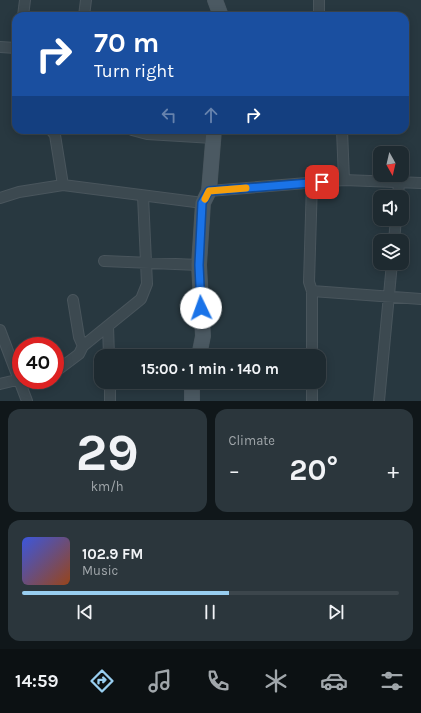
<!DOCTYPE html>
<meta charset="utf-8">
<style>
:root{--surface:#1e2a30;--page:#2b363c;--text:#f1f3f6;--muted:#a1a7ab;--line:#3c464c;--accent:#98cef0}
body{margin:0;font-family:Karla,sans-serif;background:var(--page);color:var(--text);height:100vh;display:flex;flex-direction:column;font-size:15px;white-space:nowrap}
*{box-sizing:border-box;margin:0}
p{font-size:13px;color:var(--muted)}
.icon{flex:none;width:22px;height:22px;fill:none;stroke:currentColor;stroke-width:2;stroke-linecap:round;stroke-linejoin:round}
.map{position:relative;height:401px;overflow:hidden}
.details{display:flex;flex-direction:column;gap:8px;padding:8px;background:#10171a;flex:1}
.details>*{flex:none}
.guide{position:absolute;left:12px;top:12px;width:397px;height:122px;border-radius:12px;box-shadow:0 2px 10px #0003,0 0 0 1px var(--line);background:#1a4fa0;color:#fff;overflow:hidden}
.needle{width:26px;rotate:172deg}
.buttons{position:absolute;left:373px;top:146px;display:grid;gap:8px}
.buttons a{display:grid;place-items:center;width:36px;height:36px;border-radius:8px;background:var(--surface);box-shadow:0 2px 10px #0003,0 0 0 1px var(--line);font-size:20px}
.speed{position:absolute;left:12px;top:337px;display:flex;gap:8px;font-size:20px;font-weight:700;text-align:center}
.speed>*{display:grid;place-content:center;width:52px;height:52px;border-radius:50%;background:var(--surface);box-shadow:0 2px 10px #0003,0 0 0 1px var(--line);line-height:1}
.speed .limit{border:6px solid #d22;background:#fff;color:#111}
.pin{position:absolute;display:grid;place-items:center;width:34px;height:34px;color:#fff;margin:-17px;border-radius:8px;box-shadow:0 2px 6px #0006}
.me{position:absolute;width:44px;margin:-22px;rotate:357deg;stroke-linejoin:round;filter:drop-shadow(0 0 3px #0008)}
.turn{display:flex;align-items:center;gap:14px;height:84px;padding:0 16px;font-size:18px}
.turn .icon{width:52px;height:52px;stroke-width:2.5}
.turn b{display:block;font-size:28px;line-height:34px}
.lanes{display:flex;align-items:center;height:38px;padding:0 16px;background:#0003;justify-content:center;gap:20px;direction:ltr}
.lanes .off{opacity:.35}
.big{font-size:30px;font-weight:700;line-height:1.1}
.details .widget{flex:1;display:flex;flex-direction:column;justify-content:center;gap:6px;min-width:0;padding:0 14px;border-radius:12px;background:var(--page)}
.details .dial{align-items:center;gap:0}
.dial b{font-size:52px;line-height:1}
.song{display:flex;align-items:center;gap:12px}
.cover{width:48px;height:48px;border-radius:6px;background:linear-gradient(135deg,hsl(230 70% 55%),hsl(20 70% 35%))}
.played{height:4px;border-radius:2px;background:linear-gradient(90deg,var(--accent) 55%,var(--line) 55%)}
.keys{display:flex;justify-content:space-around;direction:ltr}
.heat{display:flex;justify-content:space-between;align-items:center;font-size:22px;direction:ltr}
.details .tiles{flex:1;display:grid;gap:8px;grid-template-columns:1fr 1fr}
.widget:last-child{grid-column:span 2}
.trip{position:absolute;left:94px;top:349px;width:232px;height:40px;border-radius:12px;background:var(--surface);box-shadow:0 2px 10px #0003,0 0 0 1px var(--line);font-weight:700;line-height:40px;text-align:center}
.dock{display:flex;height:64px;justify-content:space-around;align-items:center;background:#0c1113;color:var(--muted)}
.dock .icon{width:28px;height:28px}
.dock .selected{color:var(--accent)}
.dock b{font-size:18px;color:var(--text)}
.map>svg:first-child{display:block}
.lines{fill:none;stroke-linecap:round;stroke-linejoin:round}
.street-casing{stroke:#49555c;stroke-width:12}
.secondary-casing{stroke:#49555c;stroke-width:16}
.street{stroke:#3c4950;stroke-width:10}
.secondary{stroke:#4b5962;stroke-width:15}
.route-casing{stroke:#114b97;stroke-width:10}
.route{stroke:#1a73e8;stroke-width:7}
.slow{stroke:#f59e0b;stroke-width:7}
</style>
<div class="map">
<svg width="421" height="401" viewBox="0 0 421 401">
<rect width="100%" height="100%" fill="#283840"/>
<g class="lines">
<defs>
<path id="street" d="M23,16L25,0
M84,16L86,0
M319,16V0
M0,47L16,48
M51,130L55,135L63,185
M132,130L147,134L213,138
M342,130L344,180
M312,182L309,282L312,291V356
M209,191L344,180L421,183
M398,197L399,182
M0,198L19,192L63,185L203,203
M394,241L396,219
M104,261L199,265
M312,291L421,299
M73,300L79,337L83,346
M108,326L109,356
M0,330L27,401
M55,372L79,354L83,346L141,299L147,284L143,196
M312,382V401
M0,384L21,379
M110,401V382
M379,401L392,263"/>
<path id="secondary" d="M215,0L221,16
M199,356L203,336L199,265L203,203L209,191L214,130
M192,401V387L193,382"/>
</defs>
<use href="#street" class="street-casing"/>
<use href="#secondary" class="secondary-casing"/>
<use href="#street" class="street"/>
<use href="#secondary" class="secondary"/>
</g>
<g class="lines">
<defs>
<path id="route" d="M201,308L199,265L202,203L209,191L322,182"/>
</defs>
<use href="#route" class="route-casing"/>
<use href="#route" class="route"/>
<path class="slow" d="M205,199L209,191L246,188"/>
</g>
</svg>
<div class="buttons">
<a><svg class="needle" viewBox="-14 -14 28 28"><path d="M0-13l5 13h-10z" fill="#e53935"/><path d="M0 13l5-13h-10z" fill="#a1a7ab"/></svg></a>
<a><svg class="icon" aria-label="sound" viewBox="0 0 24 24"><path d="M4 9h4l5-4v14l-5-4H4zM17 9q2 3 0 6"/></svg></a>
<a><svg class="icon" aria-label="layers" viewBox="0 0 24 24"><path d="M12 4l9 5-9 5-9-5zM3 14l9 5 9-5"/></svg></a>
</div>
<div class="speed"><div class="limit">40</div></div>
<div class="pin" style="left:322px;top:182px;background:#d93025"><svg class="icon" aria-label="arrive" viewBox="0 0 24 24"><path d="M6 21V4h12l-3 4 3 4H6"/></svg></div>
<svg class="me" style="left:201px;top:308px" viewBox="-20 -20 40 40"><circle r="19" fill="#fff"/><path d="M0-13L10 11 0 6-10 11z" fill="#1a73e8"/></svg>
<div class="trip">15:00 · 1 min · 140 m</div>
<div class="guide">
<div class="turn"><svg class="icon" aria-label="right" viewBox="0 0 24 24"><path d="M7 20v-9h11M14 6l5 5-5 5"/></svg><div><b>70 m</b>Turn right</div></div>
<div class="lanes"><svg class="icon off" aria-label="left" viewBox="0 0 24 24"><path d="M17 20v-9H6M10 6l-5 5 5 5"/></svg><svg class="icon off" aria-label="ahead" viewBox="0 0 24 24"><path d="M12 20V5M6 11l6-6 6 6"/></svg><svg class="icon" aria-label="right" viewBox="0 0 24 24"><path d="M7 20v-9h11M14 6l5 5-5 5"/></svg></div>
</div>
</div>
<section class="details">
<div class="tiles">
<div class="widget dial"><b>29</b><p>km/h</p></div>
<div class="widget"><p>Climate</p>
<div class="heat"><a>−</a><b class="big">20°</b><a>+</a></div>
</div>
<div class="widget">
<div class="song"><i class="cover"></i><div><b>102.9 FM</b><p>Music</p></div></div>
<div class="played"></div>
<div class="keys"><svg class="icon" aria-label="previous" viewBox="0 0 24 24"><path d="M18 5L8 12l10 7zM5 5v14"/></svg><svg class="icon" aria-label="pause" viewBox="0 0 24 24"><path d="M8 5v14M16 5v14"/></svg><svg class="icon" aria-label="next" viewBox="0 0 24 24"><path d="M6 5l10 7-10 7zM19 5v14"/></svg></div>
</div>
</div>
</section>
<nav class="dock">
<b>14:59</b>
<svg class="icon selected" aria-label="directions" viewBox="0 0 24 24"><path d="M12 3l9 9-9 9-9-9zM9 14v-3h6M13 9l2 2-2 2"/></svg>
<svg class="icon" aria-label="music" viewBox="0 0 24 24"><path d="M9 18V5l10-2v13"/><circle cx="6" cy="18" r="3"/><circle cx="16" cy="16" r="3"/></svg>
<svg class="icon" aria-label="phone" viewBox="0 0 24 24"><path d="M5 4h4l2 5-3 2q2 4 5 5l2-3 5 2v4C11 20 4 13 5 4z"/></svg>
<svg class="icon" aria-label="climate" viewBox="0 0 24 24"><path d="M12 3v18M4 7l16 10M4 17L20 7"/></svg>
<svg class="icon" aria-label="car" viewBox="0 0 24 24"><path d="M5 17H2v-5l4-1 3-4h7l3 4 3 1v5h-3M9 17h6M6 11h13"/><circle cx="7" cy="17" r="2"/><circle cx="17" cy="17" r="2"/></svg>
<svg class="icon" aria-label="filters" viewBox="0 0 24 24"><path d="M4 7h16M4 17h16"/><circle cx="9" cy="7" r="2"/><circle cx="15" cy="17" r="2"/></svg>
</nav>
